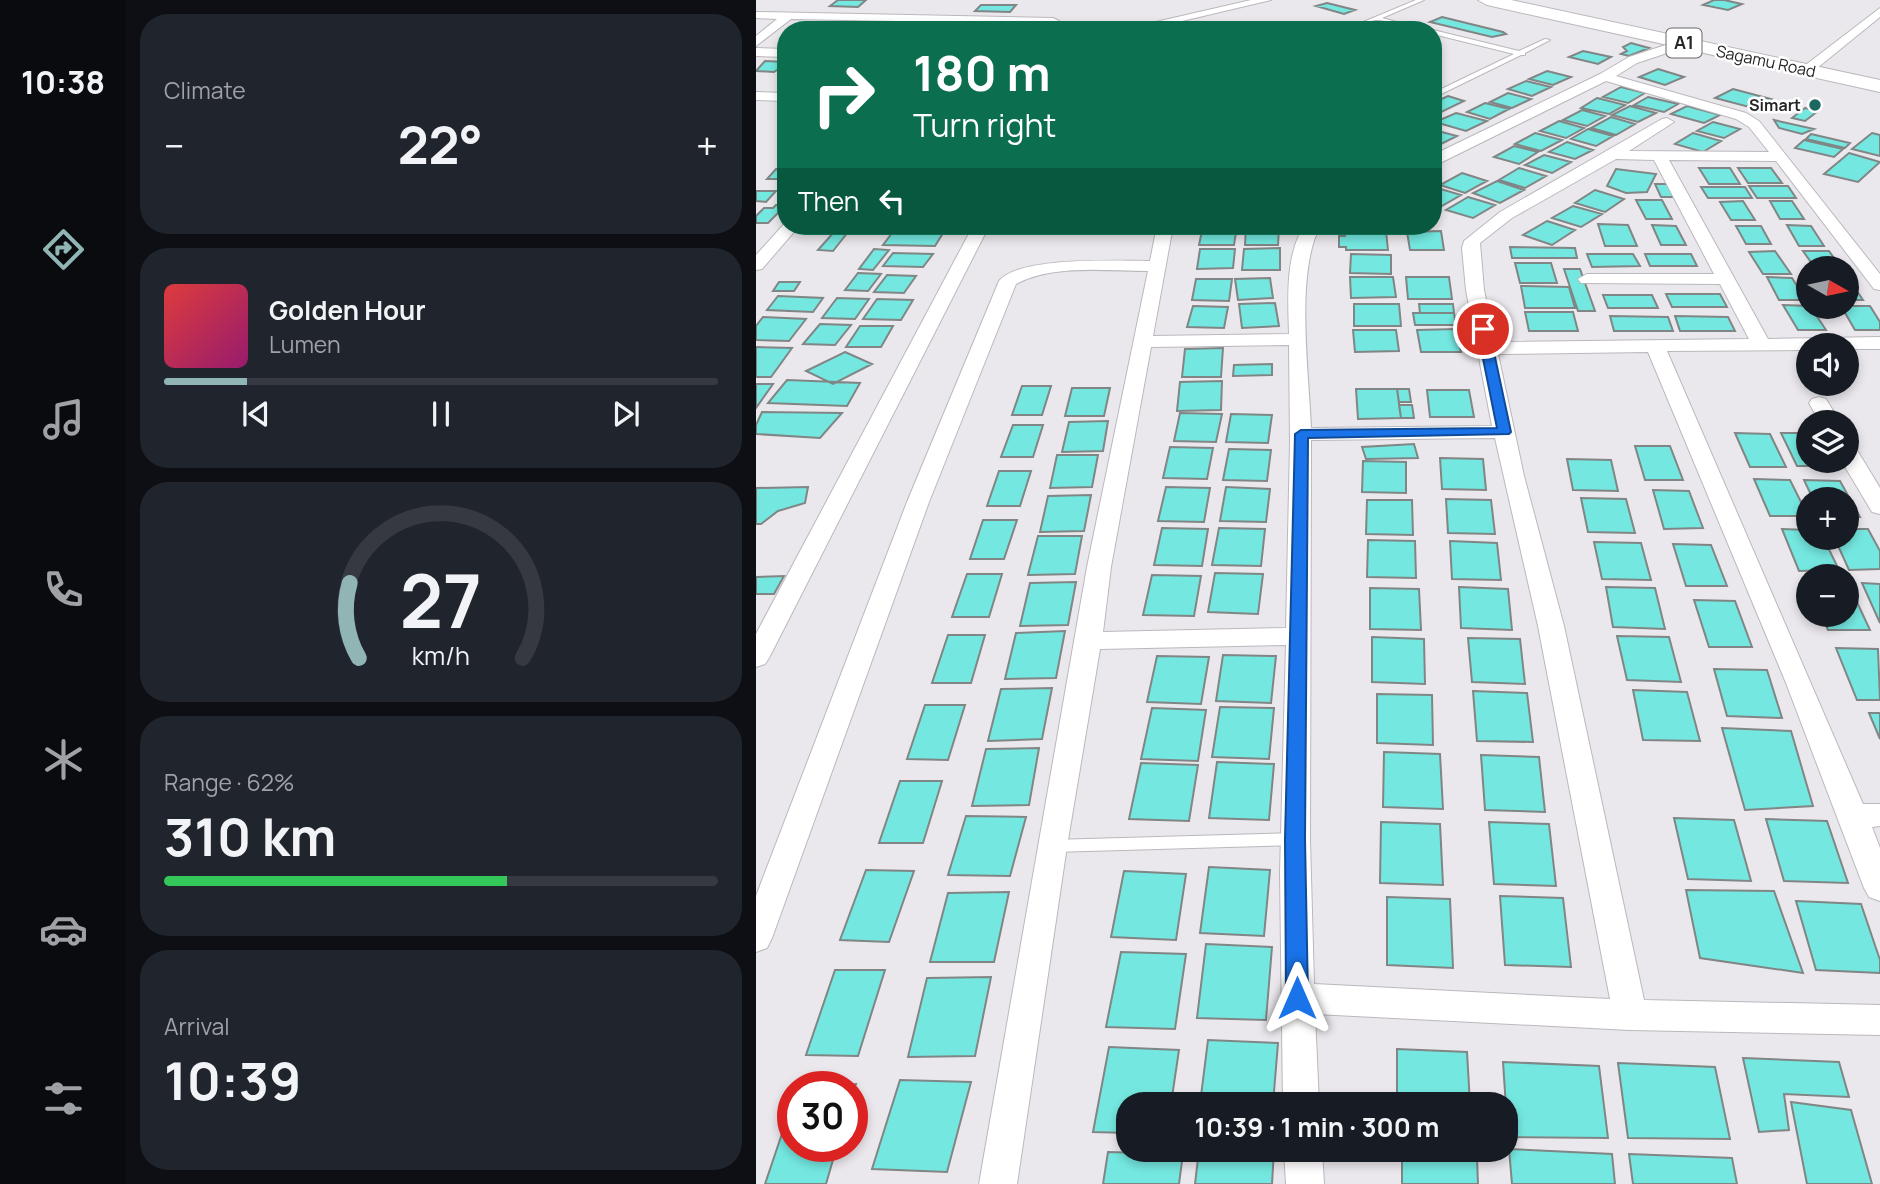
<!DOCTYPE html>
<meta charset="utf-8">
<style>
:root{--surface:#171b24;--page:#20242c;--text:#f1f3f6;--muted:#9ea1a6;--line:#363941;--accent:#91b4b4}
body{margin:0;font-family:Manrope,sans-serif;background:var(--page);color:var(--text);height:100vh;display:flex;flex-direction:column;font-size:26px;white-space:nowrap}
*{box-sizing:border-box;margin:0}
p{font-size:23px;color:var(--muted)}
.icon{flex:none;width:38px;height:38px;fill:none;stroke:currentColor;stroke-width:2;stroke-linecap:round;stroke-linejoin:round}
.map{position:relative;flex:1;overflow:hidden}
.sheet{display:flex;flex-direction:column;gap:14px;padding:14px;background:#0d0f14;width:630px}
.sheet>*{flex:none}
.guide{position:absolute;left:21px;top:21px;width:665px;height:214px;border-radius:28px;box-shadow:0 4px 10px #0003;background:#0b6e4f;color:#fff;overflow:hidden}
.needle{width:46px;rotate:99deg}
.buttons{position:absolute;left:1040px;top:256px;display:grid;gap:14px}
.buttons a{display:grid;place-items:center;width:63px;height:63px;border-radius:50%;background:var(--surface);box-shadow:0 4px 10px #0003;font-size:35px}
.speed{position:absolute;left:21px;top:1071px;display:flex;gap:14px;font-size:35px;font-weight:700;text-align:center}
.speed>*{display:grid;place-content:center;width:91px;height:91px;border-radius:50%;background:var(--surface);box-shadow:0 4px 10px #0003;line-height:1}
.speed .limit{border:10px solid #d22;background:#fff;color:#111}
.pin{position:absolute;display:grid;place-items:center;width:60px;height:60px;color:#fff;margin:-30px;border:4px solid #fff;border-radius:50%;box-shadow:0 2px 7px #0007}
.me{position:absolute;width:77px;margin:-38px;rotate:0deg;stroke-linejoin:round;filter:drop-shadow(0 0 5px #0008)}
.turn{display:flex;align-items:center;gap:24px;height:147px;padding:0 21px;font-size:32px}
.turn .icon{width:91px;height:91px;stroke-width:2.5}
.turn b{display:block;font-size:49px;line-height:60px}
.then{display:flex;align-items:center;height:66px;padding:0 21px;background:#0003;gap:14px;font-size:26px}
.big{font-size:52px;font-weight:700;line-height:1.1}
.sheet .tile{flex:1;display:flex;flex-direction:column;justify-content:center;gap:10px;min-width:0;padding:0 24px;border-radius:28px;background:var(--page)}
.sheet .dial{align-items:center;gap:0}
.dial svg{height:182px;overflow:visible;fill:none;stroke:var(--line);stroke-width:7;stroke-linecap:round;text-anchor:middle}
.dial text{fill:var(--text);stroke:none}
.song{display:flex;align-items:center;gap:21px}
.cover{width:84px;height:84px;border-radius:10px;background:linear-gradient(135deg,hsl(0 70% 55%),hsl(320 70% 35%))}
.played{height:7px;border-radius:4px;background:linear-gradient(90deg,var(--accent) 15%,var(--line) 15%)}
.keys{display:flex;justify-content:space-around;direction:ltr}
.heat{display:flex;justify-content:space-between;align-items:center;font-size:38px;direction:ltr}
.charge{height:10px;border-radius:5px;background:linear-gradient(90deg,#34c759 62%,var(--line) 0)}
.trip{position:absolute;left:360px;top:1092px;width:402px;height:70px;border-radius:28px;background:var(--surface);box-shadow:0 4px 10px #0003;font-weight:700;line-height:70px;text-align:center}
main{display:flex;flex:1;min-height:0}
.tabs{display:flex;flex-direction:column;width:126px;justify-content:space-around;align-items:center;background:#090b0e;color:var(--muted)}
.tabs .icon{width:49px;height:49px}
.tabs .active{color:var(--accent)}
.tabs b{font-size:32px;color:var(--text)}
.map>svg:first-child{display:block}
.building{fill:#74e8e0;stroke:#808685;stroke-width:2}
.lines{fill:none;stroke-linecap:round;stroke-linejoin:round}
.lane-casing{stroke:#bbb8bd;stroke-width:2}
.street-casing{stroke:#bbb8bd;stroke-width:2}
.highway-casing{stroke:#bbb8bd;stroke-width:2}
.lane{fill:#fff;fill-rule:evenodd}
.street{fill:#fff;fill-rule:evenodd}
.highway{fill:#fff;fill-rule:evenodd}
.route{fill:#1a73e8;stroke:#114b97;stroke-width:2}
.poi-dot{fill:#1b6863;stroke:#fff;stroke-width:2.5}
.labels{text-anchor:middle;stroke-width:5;stroke-linejoin:round;paint-order:stroke}
.far-street-label{font-size:16px;fill:#262526;stroke:#fff}
.far-poi-label{font-size:16px;font-weight:bold;fill:#262526;stroke:#fff;text-anchor:end}
.shield{fill:#fff;stroke:#676667;stroke-width:2}
.shield-label{font-size:18px;font-weight:bold;fill:#262526}
</style>
<main>
<nav class="tabs">
<b>10:38</b>
<svg class="icon active" aria-label="directions" viewBox="0 0 24 24"><path d="M12 3l9 9-9 9-9-9zM9 14v-3h6M13 9l2 2-2 2"/></svg>
<svg class="icon" aria-label="music" viewBox="0 0 24 24"><path d="M9 18V5l10-2v13"/><circle cx="6" cy="18" r="3"/><circle cx="16" cy="16" r="3"/></svg>
<svg class="icon" aria-label="phone" viewBox="0 0 24 24"><path d="M5 4h4l2 5-3 2q2 4 5 5l2-3 5 2v4C11 20 4 13 5 4z"/></svg>
<svg class="icon" aria-label="climate" viewBox="0 0 24 24"><path d="M12 3v18M4 7l16 10M4 17L20 7"/></svg>
<svg class="icon" aria-label="car" viewBox="0 0 24 24"><path d="M5 17H2v-5l4-1 3-4h7l3 4 3 1v5h-3M9 17h6M6 11h13"/><circle cx="7" cy="17" r="2"/><circle cx="17" cy="17" r="2"/></svg>
<svg class="icon" aria-label="filters" viewBox="0 0 24 24"><path d="M4 7h16M4 17h16"/><circle cx="9" cy="7" r="2"/><circle cx="15" cy="17" r="2"/></svg>
</nav>
<section class="sheet">
<div class="tile"><p>Climate</p>
<div class="heat"><a>−</a><b class="big">22°</b><a>+</a></div>
</div>
<div class="tile">
<div class="song"><i class="cover"></i><div><b>Golden Hour</b><p>Lumen</p></div></div>
<div class="played"></div>
<div class="keys"><svg class="icon" aria-label="previous" viewBox="0 0 24 24"><path d="M18 5L8 12l10 7zM5 5v14"/></svg><svg class="icon" aria-label="pause" viewBox="0 0 24 24"><path d="M8 5v14M16 5v14"/></svg><svg class="icon" aria-label="next" viewBox="0 0 24 24"><path d="M6 5l10 7-10 7zM19 5v14"/></svg></div>
</div>
<div class="tile dial"><svg viewBox="0 0 100 80">
<path d="M14 69A42 42 0 1 1 86 69"/>
<path d="M14 69A42 42 0 0 1 10 36" stroke="#91b4b4"/>
<text x="50" y="56" font-size="32" font-weight="700">27</text>
<text x="50" y="72" font-size="11">km/h</text>
</svg></div>
<div class="tile"><p>Range · 62%</p><b class="big">310 km</b><div class="charge"></div></div>
<div class="tile"><p>Arrival</p><b class="big">10:39</b></div>
</section>
<div class="map">
<svg width="1124" height="1184" viewBox="0 0 1124 1184">
<rect width="100%" height="100%" fill="#ebe8ed"/>
<path class="building" d="M82,0H110L102,7L74,6Z
M958,0H968L986,4L972,10L947,5Z
M571,3L599,10L588,14L560,6Z
M225,5H260L254,12L219,11Z
M686,17L747,32L750,34L736,37L674,22Z
M221,21L243,22L236,29L214,28Z
M51,23L86,24L75,29L53,28L56,26H48Z
M875,43L893,48L873,56L865,54L871,51L867,47Z
M827,51L855,57L842,64L813,57Z
M9,61L30,62V64L18,72L0,71Z
M902,69L928,77L909,85L883,77Z
M791,71L815,77L797,85L773,79Z
M770,81L795,87L776,96L752,89Z
M865,87L889,93L872,103L847,97Z
M977,89L1015,99L997,108L959,98Z
M752,93L775,99L756,108L734,102Z
M692,96L708,101L677,116V103Z
M892,97L922,104L908,112L878,105Z
M841,98L869,105L853,114L825,108Z
M729,103L753,109L734,119L711,112Z
M874,106L900,113L882,122L856,115Z
M931,106L964,115L948,123L915,114Z
M1049,108L1062,111L1049,121L1036,118Z
M826,110L849,116L831,126L807,120Z
M700,113L731,121L710,131L679,122Z
M855,117L879,124L860,135L835,128Z
M1018,120L1058,129L1046,134L1023,128Z
M803,121L828,128L810,138L784,131Z
M957,122L984,129L968,138L941,131Z
M832,129L857,136L840,146L815,139Z
M682,131L701,136L679,147L677,133Z
M779,133L806,140L785,151L759,144Z
M937,133L965,141L947,152L919,144Z
M1116,133L1124,135V156L1096,149Z
M1055,134L1094,143L1089,148L1050,139Z
M1048,140L1087,149L1078,157L1039,148Z
M811,142L837,150L819,159L793,152Z
M758,146L782,152L763,164L738,157Z
M1093,153L1124,162L1102,182L1068,174Z
M788,155L815,162L796,173L769,165Z
M763,168L790,176L769,188L743,180Z
M943,168H974L984,184H953Z
M982,168H1015L1026,183H992Z
M20,169L30,170V179H11Z
M860,169L900,174L891,192L870,193L851,186Z
M706,173L731,181L709,193L684,185Z
M741,181L768,190L744,203L717,193Z
M899,184H912L918,197H905Z
M993,186H1032L1040,198H1001Z
M677,187H678L705,195L677,211Z
M945,187H989L996,198H952Z
M839,190L868,199L849,212L819,203Z
M0,191H20L10,202L0,201Z
M712,197L739,205L717,218L690,210Z
M880,200H906L916,219H890Z
M987,201L999,220H975L964,202Z
M1014,201H1036L1048,219H1024Z
M20,205H30L12,223H0V216L8,208H17Z
M817,206L846,214L825,227L796,218Z
M791,221L819,230L796,245L767,235Z
M842,224L872,225L881,246H849Z
M896,225L920,226L930,245H905Z
M1031,225L1055,226L1068,246H1043Z
M447,226H481L478,245H443Z
M980,226H1005L1015,244H990Z
M490,227H523L522,245H489Z
M139,229L189,230L179,246L127,245Z
M630,231L632,250H590V247H583V236H589V232Z
M685,231L688,250H654L651,232Z
M78,232H92L77,251L62,250Z
M754,247L819,248L821,258H756Z
M524,248V270H486L488,249Z
M118,249L133,250L117,270L103,269Z
M444,249H479L477,268L441,269Z
M1019,251L1035,274H1007L993,252Z
M1047,251H1073L1085,268H1059Z
M137,253L177,254L167,267L127,266Z
M595,254L635,255V274L594,273Z
M831,254H877L884,266L836,267Z
M889,254H935L941,266H894Z
M759,263H795L801,283H764Z
M808,269H824L839,311H822Z
M102,273L125,274L112,291L89,290Z
M131,275L160,276L148,293L118,292Z
M594,277H637L640,297L595,298Z
M650,277H693L696,299H652Z
M1011,277L1036,278L1050,300H1023Z
M1090,277H1091L1107,300H1090Z
M514,278L517,298L482,300L479,279Z
M440,279H476L473,301L436,300Z
M23,282H44L38,291H17Z
M765,286L813,287L819,308H769Z
M910,294H964L971,307H916Z
M847,295H896L902,308H852Z
M22,296L67,298L57,312L11,310Z
M81,298L113,299L99,319L66,318Z
M121,299L157,300L145,320L107,319Z
M519,303L523,326L486,328L483,304Z
M598,304H643L645,326H598Z
M663,304H697L698,313H664Z
M1027,305L1054,306L1070,330H1042Z
M437,306L472,307L468,328L431,327Z
M1085,306H1114L1124,322V330H1099Z
M769,312H817L822,331H773Z
M657,313H698L700,325H659Z
M854,316L912,317L917,331H858Z
M919,316L972,317L979,331H924Z
M7,317L50,319L33,341L0,340V326Z
M64,324L95,325L79,345L47,344Z
M104,326H137L125,347H90Z
M701,329L705,352H665L661,330Z
M597,330H640L643,351L599,352Z
M0,347L36,348L15,377H0Z
M467,348L465,377H426L429,349Z
M89,352L116,364L77,384L50,371Z
M516,364V375L477,376L478,365Z
M31,380L104,383L91,406L12,403Z
M466,381L465,410L421,411L424,382Z
M0,384H17L0,408Z
M266,386H295L286,415H256Z
M316,388H354L348,416H309Z
M600,389H641L645,418L602,419Z
M641,389H653L655,402H643Z
M671,390H713L718,417H674Z
M643,405H656L658,418H645Z
M6,412L86,413L64,438L0,434V425Z
M424,413L466,414L460,442L418,441Z
M475,414L516,415L512,443L470,442Z
M352,421L347,451L306,452L313,422Z
M257,425H287L277,457H245Z
M979,433L1014,434L1030,467H994Z
M1025,433H1052V460H1074L1077,466H1041Z
M658,444L662,458L610,459L606,447Z
M879,446H914L927,480H889Z
M414,447L457,448L451,479L407,478Z
M473,449L515,450L511,481L467,480Z
M301,455H342L336,487L294,488Z
M684,458L727,459L730,490L686,489Z
M811,459L855,460L862,491L817,490Z
M607,461L650,462V493L606,492Z
M243,471H275L264,506H231Z
M998,479L1034,480L1052,516H1014Z
M1048,480L1084,481L1104,517H1090V499H1057Z
M52,487L49,503L22,511L5,524H0V488Z
M410,487L454,488L448,522L402,521Z
M470,487L514,489L510,522L464,521Z
M897,490L933,491L947,528L908,529Z
M335,495L328,531L284,532L292,496Z
M825,498L870,499L879,533L832,532Z
M690,499L735,500L739,534L692,533Z
M611,500H656L657,535L610,534Z
M227,520H261L248,559H214Z
M406,528L452,529L446,566L398,565Z
M463,528L509,529L505,566L456,565Z
M1026,529L1052,530V537H1067L1083,570L1043,571Z
M1090,529H1112L1124,551V569L1093,570L1078,537H1090Z
M282,536H326L319,574L272,575Z
M612,540L659,541L660,578L611,577Z
M694,541L741,543L745,580L696,579Z
M838,542L885,543L895,580L846,579Z
M917,544L955,545L971,586H930Z
M459,573L507,574L502,614L452,612Z
M211,574H246L233,617H196Z
M396,575L445,576L438,616L387,615Z
M28,576L18,594H0V577Z
M320,582L312,625L264,626L274,583Z
M1106,583L1124,584V623Z
M1090,585H1093L1114,630H1072L1065,614H1090Z
M703,587L752,589L756,630L705,628Z
M850,587L899,588L909,629L857,627Z
M614,588L663,589L665,630L614,629Z
M938,600L979,601L996,647H953Z
M309,631L300,678L249,679L260,633Z
M192,635H229L215,683H176Z
M861,636L913,637L925,682L871,680Z
M616,637L668,639L669,684L616,682Z
M712,638L764,639L769,684L716,682Z
M1080,648L1122,649L1124,700H1101Z
M467,655L520,656L515,703L460,701Z
M401,656L453,657L445,704L391,702Z
M958,669L1011,670L1026,718L971,716Z
M296,688L286,739L232,741L245,689Z
M877,690L931,692L944,741L887,740Z
M717,691L771,693L777,742L721,741Z
M621,694L676,695L677,745L621,743Z
M169,705H209L192,760L151,759Z
M464,707L518,708L513,759L456,757Z
M396,708L450,710L442,761L385,759Z
M1113,713H1124V739Z
M966,728L1035,731L1057,806L989,810Z
M283,748L273,805L216,806L230,749Z
M628,752L684,754L687,809L627,807Z
M725,755L783,757L789,812L729,810Z
M461,762L518,764L513,820L453,818Z
M385,763L442,765L433,821L373,819Z
M144,781H186L167,843H123Z
M210,816L270,817L254,876L192,875Z
M918,818L978,820L995,881L932,879Z
M1010,819L1071,821L1092,883L1028,881Z
M625,822L684,824L687,885L624,883Z
M733,822L793,824L800,886L738,884Z
M453,867L514,870L508,936L444,933Z
M110,870L158,871L133,942L84,940Z
M368,871L430,874L420,940L355,937Z
M930,890L1018,891L1047,973L944,958Z
M253,892L238,962H174L192,893Z
M744,896L807,898L815,967L749,965Z
M631,897L694,899L697,968L631,965Z
M1040,901L1105,904L1124,960V973L1060,970Z
M450,944L516,947L510,1020L441,1018Z
M365,952L430,954L419,1029L350,1027Z
M79,970H129L102,1056L50,1055Z
M235,977L219,1056L152,1057L171,978Z
M452,1040L522,1043L517,1104H444Z
M353,1047L423,1050L415,1104H373V1133L337,1132Z
M641,1049L711,1052L714,1104H641Z
M987,1058L1083,1062L1093,1097L1028,1094L1033,1130L1003,1132Z
M747,1062L843,1066L852,1138L752,1137Z
M862,1063L959,1067L974,1139L872,1138Z
M144,1080L215,1082L191,1172L116,1169Z
M100,1084L96,1095V1087H42Z
M37,1101V1146H81L70,1184H9Z
M1035,1102L1095,1110L1116,1184H1051Z
M753,1149L856,1154L859,1184H756Z
M443,1150H518L516,1184H439Z
M352,1152L427,1154L423,1184H347Z
M646,1154L721,1157L722,1184H646Z
M873,1154L976,1158L981,1184H877Z"/>
<g class="lines">
<defs>
<path id="lane" d="M660,0H668L626,18L670,30C654,30 632,19 620,20C609,21 600,30 588,30Z
M677,30L763,51L789,39L794,40L769,53V55H765L677,98V93L758,54L677,34Z
M539,833L544,835L547,839L544,843L539,845L296,852L291,850L288,846L291,842L296,840Z"/>
<path id="street" d="M495,0H515L388,30H365Z
M1124,8V17L1055,73H1047V67Z
M0,12L297,18L303,21L297,24L35,19L0,46V36L21,19L0,18Z
M928,39L932,40V46L881,63L860,76L990,113L1003,121L1124,274V290L1118,289L1020,161L913,160L1012,339L1124,337V349H1090V345H1052V350L911,351L1107,804H1124V826L1116,827L1124,848V901L1113,897L1108,888L1030,683L892,352L742,354L768,476L808,626L888,1000L1124,1005V1035L874,1030L559,1014L563,1104H527L524,873L530,645L344,649L311,846L261,1184H223L331,567L392,271C350,271 297,264 260,284L173,502L16,938L11,948L0,952V896L151,502L243,281C264,256 361,261 394,261L401,226H417L397,336L533,334C532,299 529,256 548,226H564C539,274 553,372 555,428L736,426L710,290L706,248L708,241L744,212L906,119L911,118L918,122L873,151L1013,152L993,127L980,119L850,81L682,164L677,165V155L844,74L873,57ZM860,159L898,160L958,274H831L822,279L825,283L964,284L993,339L739,342L728,290L724,243L756,218ZM533,345L534,443L530,628L347,632L355,567L395,347ZM739,438L782,626L854,999L558,984L554,840L555,440Z
M0,48L30,49V57L0,56Z
M0,92L30,93V101L0,100Z
M29,223L30,226H43L6,269L0,270V255Z
M217,226H233L13,658L9,664L0,667V634Z
M1063,397L1070,399L1084,422H1064L1053,403L1056,399Z
M1090,444L1098,445L1124,488V514L1116,512L1085,460H1090Z
M528,1150H566L568,1184H530Z"/>
<path id="highway" d="M722,0H755L1124,80V92L731,5Z"/>
</defs>
<use href="#lane" class="lane-casing"/>
<use href="#street" class="street-casing"/>
<use href="#highway" class="highway-casing"/>
<use href="#lane" class="lane"/>
<use href="#street" class="street"/>
<use href="#highway" class="highway"/>
</g>
<path class="route" d="M727,325L733,329L755,432L753,434L552,438L549,839L552,998L549,1005L541,1008L533,1005L530,998L529,839L539,434L545,430L741,428L721,329Z"/>
<circle class="poi-dot" cx="1059" cy="105" r="7"/>
<g class="labels">
<g class="far-street-label">
<text transform="translate(1010 61) rotate(12)" y="6">Sagamu Road</text>
</g>
<g class="far-poi-label">
<text x="1045" y="111">Simart</text>
</g>
<rect class="shield" x="910.5" y="28.5" width="35" height="29" rx="5"/>
<g class="shield-label">
<text x="928" y="49">A1</text>
</g>
</g>
</svg>
<div class="buttons">
<a><svg class="needle" viewBox="-14 -14 28 28"><path d="M0-13l5 13h-10z" fill="#e53935"/><path d="M0 13l5-13h-10z" fill="#9ea1a6"/></svg></a>
<a><svg class="icon" aria-label="sound" viewBox="0 0 24 24"><path d="M4 9h4l5-4v14l-5-4H4zM17 9q2 3 0 6"/></svg></a>
<a><svg class="icon" aria-label="layers" viewBox="0 0 24 24"><path d="M12 4l9 5-9 5-9-5zM3 14l9 5 9-5"/></svg></a>
<a>+</a>
<a>−</a>
</div>
<div class="speed"><div class="limit">30</div></div>
<div class="pin" style="left:727px;top:329px;background:#d93025"><svg class="icon" aria-label="arrive" viewBox="0 0 24 24"><path d="M6 21V4h12l-3 4 3 4H6"/></svg></div>
<svg class="me" style="left:541px;top:998px" viewBox="-20 -20 40 40"><path d="M0-17L14 15 0 8-14 15z" fill="#1a73e8" stroke="#fff" stroke-width="4"/></svg>
<div class="trip">10:39 · 1 min · 300 m</div>
<div class="guide">
<div class="turn"><svg class="icon" aria-label="right" viewBox="0 0 24 24"><path d="M7 20v-9h11M14 6l5 5-5 5"/></svg><div><b>180 m</b>Turn right</div></div>
<div class="then">Then<svg class="icon" aria-label="left" viewBox="0 0 24 24"><path d="M17 20v-9H6M10 6l-5 5 5 5"/></svg></div>
</div>
</div>
</main>
